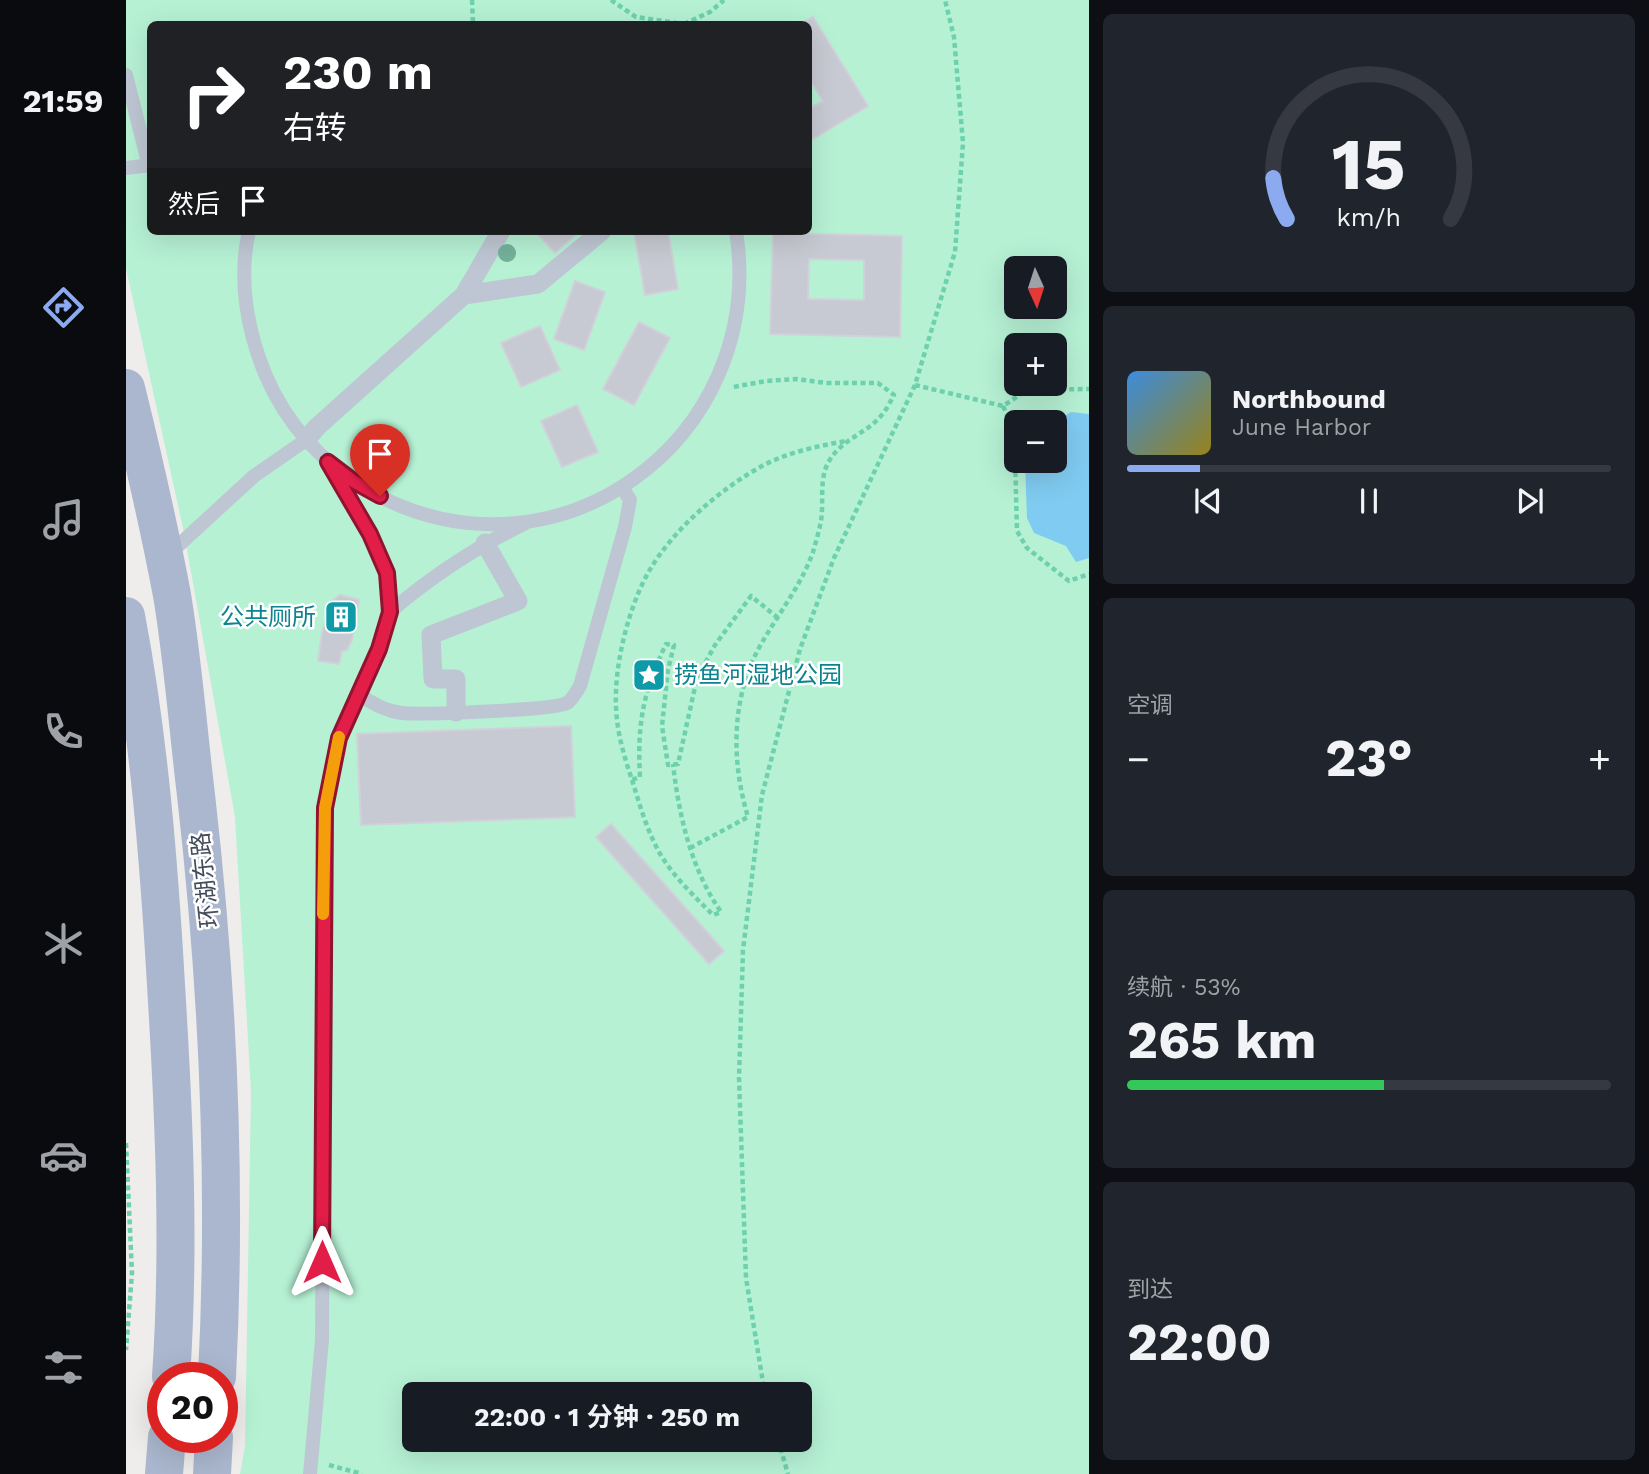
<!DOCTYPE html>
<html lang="zh">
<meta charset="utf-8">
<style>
:root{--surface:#171b24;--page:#20242c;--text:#f1f3f6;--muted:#9ea1a6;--line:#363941;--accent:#8baaf0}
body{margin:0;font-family:"Work Sans","Noto Sans SC",sans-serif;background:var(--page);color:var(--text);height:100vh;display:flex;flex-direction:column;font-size:26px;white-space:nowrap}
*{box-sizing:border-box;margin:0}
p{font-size:23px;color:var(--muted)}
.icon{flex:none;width:38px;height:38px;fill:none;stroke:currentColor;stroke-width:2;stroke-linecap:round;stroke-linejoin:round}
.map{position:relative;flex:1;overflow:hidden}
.side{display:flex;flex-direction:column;gap:14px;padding:14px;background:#0d0f14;width:560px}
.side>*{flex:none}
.banner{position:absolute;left:21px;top:21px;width:665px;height:214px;border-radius:10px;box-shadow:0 7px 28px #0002;background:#202124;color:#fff;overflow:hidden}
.needle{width:46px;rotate:177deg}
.tools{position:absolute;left:878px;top:256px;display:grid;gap:14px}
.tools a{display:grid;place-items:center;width:63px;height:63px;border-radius:10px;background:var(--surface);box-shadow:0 7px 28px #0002;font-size:35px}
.speed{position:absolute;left:21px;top:1362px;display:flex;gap:14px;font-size:35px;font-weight:700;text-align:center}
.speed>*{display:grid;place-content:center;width:91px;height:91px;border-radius:50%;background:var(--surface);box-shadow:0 7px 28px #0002;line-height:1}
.speed .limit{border:10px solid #d22;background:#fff;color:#111}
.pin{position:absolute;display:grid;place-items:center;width:60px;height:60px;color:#fff;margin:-72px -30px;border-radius:50% 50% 50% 0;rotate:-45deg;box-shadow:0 0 7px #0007}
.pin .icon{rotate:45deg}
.me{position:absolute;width:77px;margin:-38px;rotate:0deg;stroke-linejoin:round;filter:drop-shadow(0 0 5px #0008)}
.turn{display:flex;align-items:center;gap:24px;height:147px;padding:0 21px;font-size:32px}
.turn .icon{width:91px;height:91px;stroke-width:2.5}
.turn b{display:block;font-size:49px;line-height:60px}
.then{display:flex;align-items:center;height:66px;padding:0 21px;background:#0003;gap:14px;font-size:26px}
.big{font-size:52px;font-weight:700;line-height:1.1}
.side .widget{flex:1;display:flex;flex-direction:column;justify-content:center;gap:10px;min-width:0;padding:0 24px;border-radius:10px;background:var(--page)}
.side .dial{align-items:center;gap:0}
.dial svg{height:182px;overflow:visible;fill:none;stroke:var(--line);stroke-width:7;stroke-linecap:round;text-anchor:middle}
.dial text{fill:var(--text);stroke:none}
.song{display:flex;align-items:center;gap:21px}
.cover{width:84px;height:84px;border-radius:10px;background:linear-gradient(135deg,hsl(210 70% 55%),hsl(50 70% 35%))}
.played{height:7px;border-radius:4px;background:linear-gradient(90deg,var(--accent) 15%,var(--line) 15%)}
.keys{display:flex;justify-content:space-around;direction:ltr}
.heat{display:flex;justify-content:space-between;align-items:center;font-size:38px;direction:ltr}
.charge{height:10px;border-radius:5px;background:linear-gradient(90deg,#34c759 53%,var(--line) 0)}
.trip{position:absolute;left:276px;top:1382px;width:410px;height:70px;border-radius:10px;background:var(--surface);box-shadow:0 7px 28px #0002;font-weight:700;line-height:70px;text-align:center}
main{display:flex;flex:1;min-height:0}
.dock{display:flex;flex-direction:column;width:126px;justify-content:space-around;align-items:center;background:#090b0e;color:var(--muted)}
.dock .icon{width:49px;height:49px}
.dock .active{color:var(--accent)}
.dock b{font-size:32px;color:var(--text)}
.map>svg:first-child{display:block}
.green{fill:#b6f1d4;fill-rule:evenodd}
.water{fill:#80cbf1}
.building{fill:#c8cad3;stroke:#d0d1d9;stroke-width:2;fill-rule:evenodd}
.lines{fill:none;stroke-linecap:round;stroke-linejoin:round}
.path{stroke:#6dd1ac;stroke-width:4.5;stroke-dasharray:5 3.5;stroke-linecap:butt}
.service{stroke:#bec6d3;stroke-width:14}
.pedestrian{stroke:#bec6d3;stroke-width:19}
.primary{stroke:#aab7ce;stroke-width:38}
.tree{fill:#75b19a}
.route-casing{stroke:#92132f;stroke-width:18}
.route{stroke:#e11d48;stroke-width:12}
.slow{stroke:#f59e0b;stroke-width:12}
.labels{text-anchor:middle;stroke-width:5;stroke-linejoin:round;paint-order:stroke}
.culture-label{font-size:24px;fill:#0d838f;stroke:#fff;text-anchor:end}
.street-label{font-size:24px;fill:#444d5b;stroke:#fff}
</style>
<main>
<nav class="dock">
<b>21:59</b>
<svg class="icon active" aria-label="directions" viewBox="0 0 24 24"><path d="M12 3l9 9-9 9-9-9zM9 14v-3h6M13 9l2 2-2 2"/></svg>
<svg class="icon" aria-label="music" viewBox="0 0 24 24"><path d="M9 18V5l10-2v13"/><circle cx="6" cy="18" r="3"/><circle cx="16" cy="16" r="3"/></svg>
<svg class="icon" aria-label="phone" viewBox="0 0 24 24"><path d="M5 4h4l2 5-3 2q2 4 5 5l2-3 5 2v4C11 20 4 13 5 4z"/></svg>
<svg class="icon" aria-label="climate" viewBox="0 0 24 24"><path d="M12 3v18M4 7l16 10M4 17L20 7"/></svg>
<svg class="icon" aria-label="car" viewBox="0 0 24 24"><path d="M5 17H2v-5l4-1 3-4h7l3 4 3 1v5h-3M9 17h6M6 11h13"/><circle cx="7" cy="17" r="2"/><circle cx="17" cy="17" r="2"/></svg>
<svg class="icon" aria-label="filters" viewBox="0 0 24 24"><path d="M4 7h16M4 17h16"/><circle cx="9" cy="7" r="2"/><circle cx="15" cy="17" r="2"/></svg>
</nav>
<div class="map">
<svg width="963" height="1474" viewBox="0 0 963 1474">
<rect width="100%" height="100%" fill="#efecec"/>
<path class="green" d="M0,0H963V1474H114L119,1446L125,1091L109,817L58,533L0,268ZM24,24H682V231H24ZM891,268H929V306H891ZM891,345H929V383H891ZM891,422H929V460H891ZM289,1395H674V1440H289Z"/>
<path class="water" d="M945,412L963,414V558L950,562L940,546L908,533L901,518L899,462L929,460V422Z"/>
<path class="building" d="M687,17L742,106L682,142V109L697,101L682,77V24H674Z
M409,231H454L429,253Z
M508,231H542L552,289L519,295Z
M647,233L776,236L774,337L644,334ZM683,259L738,260V300L682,299Z
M449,281L479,292L458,350L428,339Z
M513,322L544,338L508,405L477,389Z
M414,326L434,370L395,387L375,343Z
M451,405L472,452L436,467L415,421Z
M214,595L233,600L226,640L221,650L216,651L213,664L192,661L196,633L206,601Z
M445,726L449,817L235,825L231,734Z
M485,824L598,951L583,964L470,837Z"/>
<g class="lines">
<path class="path" d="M346,0L347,24
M485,0L510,17L557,24
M558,24L584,12L598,0
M789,385L877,406L901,390L963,389
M877,406L885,424L889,457L891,531L901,548L943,581L963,574
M652,618L625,596L589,645L571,678L552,764L542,765L536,726L542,670L548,645L540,644C517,692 511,724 514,777L506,780C498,756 491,733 490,707C488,666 502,609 522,573C546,530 595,488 638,465C663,452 692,446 720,441
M506,780C514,806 522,834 536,857C550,879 569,897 587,915L595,912C565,869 553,816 547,764
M564,848L622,817C605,761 605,698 634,646C652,614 675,586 687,552C690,542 693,531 695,521C698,502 693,480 702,463C714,440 738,435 754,417C760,411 764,402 768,395L752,383H700L670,379L640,381L607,387
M0,1143L6,1273L0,1350
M639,1395L620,1278L613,1078L617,950L636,795L674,649L708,558L789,385L829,252L837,143L828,37L819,0
M652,1440L662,1474
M203,1465L236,1474"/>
<path class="service" d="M0,75L23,166
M0,168L24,165
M123,231C112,279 121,331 140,376C160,423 196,463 240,489C426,597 643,441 610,231
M42,555L128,476L180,440
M264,612C305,577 348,548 398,524
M233,694C246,704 259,711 276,713C295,715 430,710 441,703C447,699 450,692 454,686L499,527L504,500L496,487
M184,1474L196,1340L199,808L213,738L253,649L264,612L261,573L244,534L202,462"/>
<path class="pedestrian" d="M338,295L412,284L476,231
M180,440L191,427L338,295L375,231
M330,712V679H307L305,635L392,601L359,543"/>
<path class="primary" d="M0,388C17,457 33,526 46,595C57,661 62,729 70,795C92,988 101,1183 91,1377
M0,616C23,736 33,863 40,985C48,1115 54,1247 45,1377
M38,1474L41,1437
M86,1474L88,1437"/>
</g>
<circle class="tree" cx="381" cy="253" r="9"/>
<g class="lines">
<defs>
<path id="route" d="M196,1262L199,808L213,738L253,649L264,612L261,573L244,534L202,462L227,481L254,496"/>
</defs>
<use href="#route" class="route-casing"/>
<use href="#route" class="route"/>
<path class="slow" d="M197,914L199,808L213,737"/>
</g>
<defs>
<symbol id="building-square" viewBox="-11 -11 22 22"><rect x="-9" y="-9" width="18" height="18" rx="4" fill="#0f9aa8" stroke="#fff"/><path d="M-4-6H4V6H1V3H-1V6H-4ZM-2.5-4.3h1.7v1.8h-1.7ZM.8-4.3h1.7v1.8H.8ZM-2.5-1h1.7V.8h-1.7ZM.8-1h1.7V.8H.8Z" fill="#fff"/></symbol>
<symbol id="sight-square" viewBox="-11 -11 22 22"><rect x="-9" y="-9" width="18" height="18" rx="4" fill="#0f9aa8" stroke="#fff"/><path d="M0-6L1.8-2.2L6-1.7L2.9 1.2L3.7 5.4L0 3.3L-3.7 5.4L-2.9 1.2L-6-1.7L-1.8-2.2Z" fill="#fff"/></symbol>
</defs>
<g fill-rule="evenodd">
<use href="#building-square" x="196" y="598" width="38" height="38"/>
<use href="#sight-square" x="504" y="656" width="38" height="38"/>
</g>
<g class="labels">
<g class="culture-label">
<text x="190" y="625">公共厕所</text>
<text x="548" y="683" text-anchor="start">捞鱼河湿地公园</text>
</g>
<g class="street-label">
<text transform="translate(79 880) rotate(-96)" y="8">环湖东路</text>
</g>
</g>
</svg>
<div class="tools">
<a><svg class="needle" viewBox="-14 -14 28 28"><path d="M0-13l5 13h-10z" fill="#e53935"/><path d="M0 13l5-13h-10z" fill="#9ea1a6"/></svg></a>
<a>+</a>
<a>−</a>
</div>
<div class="speed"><div class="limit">20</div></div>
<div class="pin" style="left:254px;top:496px;background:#d93025"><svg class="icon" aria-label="arrive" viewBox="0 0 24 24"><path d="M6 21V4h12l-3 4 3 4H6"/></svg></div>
<svg class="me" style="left:196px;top:1262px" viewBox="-20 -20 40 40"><path d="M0-17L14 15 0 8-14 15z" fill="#e11d48" stroke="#fff" stroke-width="4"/></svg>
<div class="trip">22:00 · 1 分钟 · 250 m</div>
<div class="banner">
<div class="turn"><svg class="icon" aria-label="right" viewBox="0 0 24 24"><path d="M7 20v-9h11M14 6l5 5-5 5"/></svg><div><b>230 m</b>右转</div></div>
<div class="then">然后<svg class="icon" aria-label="arrive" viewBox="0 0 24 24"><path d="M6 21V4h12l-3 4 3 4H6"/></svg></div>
</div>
</div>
<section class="side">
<div class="widget dial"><svg viewBox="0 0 100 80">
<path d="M14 69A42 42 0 1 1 86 69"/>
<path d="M14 69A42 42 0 0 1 8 51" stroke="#8baaf0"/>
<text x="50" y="56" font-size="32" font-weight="700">15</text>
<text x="50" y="72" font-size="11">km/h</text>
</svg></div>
<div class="widget">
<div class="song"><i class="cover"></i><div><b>Northbound</b><p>June Harbor</p></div></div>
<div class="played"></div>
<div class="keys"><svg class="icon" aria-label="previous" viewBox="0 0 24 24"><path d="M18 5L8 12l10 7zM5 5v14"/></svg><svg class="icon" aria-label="pause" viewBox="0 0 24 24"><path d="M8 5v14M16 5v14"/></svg><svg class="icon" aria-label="next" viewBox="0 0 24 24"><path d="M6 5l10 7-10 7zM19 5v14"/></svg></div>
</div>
<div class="widget"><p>空调</p>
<div class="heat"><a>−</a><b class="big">23°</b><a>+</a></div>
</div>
<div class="widget"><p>续航 · 53%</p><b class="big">265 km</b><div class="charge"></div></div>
<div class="widget"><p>到达</p><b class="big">22:00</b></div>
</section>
</main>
